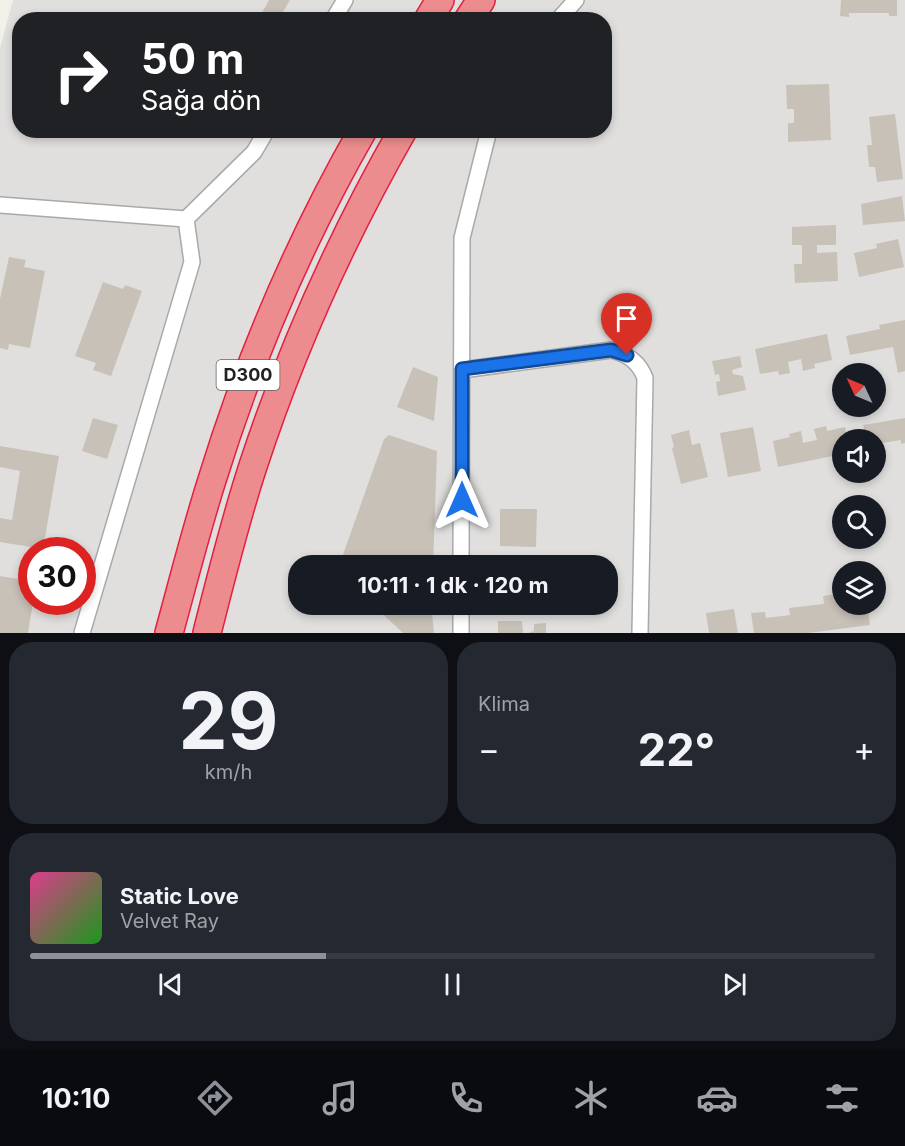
<!DOCTYPE html>
<html lang="tr">
<meta charset="utf-8">
<style>
:root{--surface:#171b24;--page:#242831;--text:#f1f3f6;--muted:#9ea1a6;--line:#363941;--accent:#8c9099}
body{margin:0;font-family:Inter,sans-serif;background:var(--page);color:var(--text);height:100vh;display:flex;flex-direction:column;font-size:22px;white-space:nowrap}
*{box-sizing:border-box;margin:0}
p{font-size:20px;color:var(--muted)}
.icon{flex:none;width:33px;height:33px;fill:none;stroke:currentColor;stroke-width:2;stroke-linecap:round;stroke-linejoin:round}
.map{position:relative;height:633px;overflow:hidden}
.drawer{display:flex;flex-direction:column;gap:9px;padding:9px;background:#0d0f14;flex:1}
.drawer>*{flex:none}
.hud{position:absolute;left:12px;top:12px;width:600px;height:126px;border-radius:24px;box-shadow:0 3px 9px #0003;background:#202124;color:#fff;overflow:hidden}
.needle{width:39px;rotate:314deg}
.buttons{position:absolute;left:832px;top:363px;display:grid;gap:12px}
.buttons a{display:grid;place-items:center;width:54px;height:54px;border-radius:50%;background:var(--surface);box-shadow:0 3px 9px #0003;font-size:30px}
.speed{position:absolute;left:18px;top:537px;display:flex;gap:12px;font-size:30px;font-weight:700;text-align:center}
.speed>*{display:grid;place-content:center;width:78px;height:78px;border-radius:50%;background:var(--surface);box-shadow:0 3px 9px #0003;line-height:1}
.speed .limit{border:9px solid #d22;background:#fff;color:#111}
.pin{position:absolute;display:grid;place-items:center;width:51px;height:51px;color:#fff;margin:-62px -26px;border-radius:50% 50% 50% 0;rotate:-45deg;box-shadow:0 0 6px #0007}
.pin .icon{rotate:45deg}
.me{position:absolute;width:66px;margin:-33px;rotate:0deg;stroke-linejoin:round;filter:drop-shadow(0 0 4px #0008)}
.turn{display:flex;align-items:center;gap:21px;height:126px;padding:0 30px;font-size:27px}
.turn .icon{width:78px;height:78px;stroke-width:2.5}
.turn b{display:block;font-size:42px;line-height:51px}
.big{font-size:45px;font-weight:700;line-height:1.1}
.drawer .widget{flex:1;display:flex;flex-direction:column;justify-content:center;gap:9px;min-width:0;padding:0 21px;border-radius:24px;background:var(--page)}
.drawer .dial{align-items:center;gap:0}
.dial b{font-size:78px;line-height:1}
.song{display:flex;align-items:center;gap:18px}
.cover{width:72px;height:72px;border-radius:9px;background:linear-gradient(135deg,hsl(330 70% 55%),hsl(120 70% 35%))}
.played{height:6px;border-radius:3px;background:linear-gradient(90deg,var(--accent) 35%,var(--line) 35%)}
.keys{display:flex;justify-content:space-around;direction:ltr}
.heat{display:flex;justify-content:space-between;align-items:center;font-size:33px;direction:ltr}
.drawer .tiles{flex:1;display:grid;gap:9px;grid-template-columns:1fr 1fr}
.widget:last-child{grid-column:span 2}
.trip{position:absolute;left:288px;top:555px;width:330px;height:60px;border-radius:24px;background:var(--surface);box-shadow:0 3px 9px #0003;font-weight:700;line-height:60px;text-align:center}
.dock{display:flex;height:96px;justify-content:space-around;align-items:center;background:#090b0e;color:var(--muted)}
.dock .icon{width:42px;height:42px}
.dock .selected{color:var(--accent)}
.dock b{font-size:27px;color:var(--text)}
.map>svg:first-child{display:block}
.residential{fill:#e0dfde;fill-rule:evenodd}
.building{fill:#c8c1b7}
.lines{fill:none;stroke-linecap:round;stroke-linejoin:round}
.street-casing{stroke:#a9a9a9;stroke-width:18}
.highway-casing{stroke:#e61f41;stroke-width:30}
.street{stroke:#fff;stroke-width:15}
.highway{stroke:#ed8c8e;stroke-width:27}
.route-casing{stroke:#114b97;stroke-width:15}
.route{stroke:#1a73e8;stroke-width:10}
.labels{text-anchor:middle;stroke-width:5;stroke-linejoin:round;paint-order:stroke}
.shield{fill:#fff;stroke:#646464;stroke-width:1.5}
.shield-label{font-size:18px;font-weight:bold;fill:#222}
</style>
<div class="map">
<svg width="905" height="633" viewBox="0 0 905 633">
<rect width="100%" height="100%" fill="#f2f1e8"/>
<path class="residential" d="M13,0H905V633H0V48ZM20,20H604V130H20ZM843,374H876V406H843ZM843,440H876V472H843ZM843,506H876V538H843ZM32,550H82V602H32ZM298,566H608V604H298ZM843,572H876V604H843Z"/>
<path class="building" d="M269,0H290L278,20H258Z
M841,0H897V16H889V13H849V17L840,16Z
M829,84L831,140L788,142V123H794V109H787L786,85Z
M895,114L903,179L877,182L875,167H869L867,145H872L869,117Z
M902,196L905,221L863,225L861,204Z
M836,225V245H817V253L837,252L838,281L795,283L794,264H802V245H792V227Z
M898,239L904,267L859,277L854,253L877,248L876,244Z
M9,257L26,260L24,267L45,271L30,348L9,344L8,350L0,348V299Z
M103,282L123,289L125,285L142,291L111,376L93,370L96,363L75,356Z
M905,320V371L898,373L893,347L850,355L846,336L880,329L879,325Z
M827,334L832,360L814,364L815,368L803,371L801,359L788,362L790,373L779,375L778,371L760,374L755,349Z
M740,356L742,367L732,370L733,374L743,376L746,390L718,396L716,382L720,381L719,374L715,375L712,361Z
M413,367L438,377L434,421L397,407Z
M93,418L118,425L107,459L82,451Z
M905,418V443L901,444V440L876,444V440H866L863,425Z
M826,426L827,431L845,427L847,440H843V454L778,467L773,441L790,437L789,434L801,431L803,443L817,440L814,429Z
M753,427L761,471L728,477L720,433Z
M689,430L692,445L700,443L708,477L681,484L672,448L674,447L671,435Z
M389,435L437,451L433,566H339L384,439Z
M0,446L59,456L43,549L0,542V518L12,520L20,471L0,467Z
M500,509H537L536,547L500,546Z
M0,576L32,581L33,602L28,633H0Z
M843,593V604H867L870,625L808,633H754L751,613L765,612L766,618L790,615L789,608L824,604L823,596Z
M372,604H431L434,633H403Z
M734,609L738,633H709L706,613Z
M498,621H522L523,633H498Z
M546,623V633H528L534,631V624Z"/>
<g class="lines">
<defs>
<path id="street" d="M333,20L345,0
M558,20L576,0
M0,205L186,219L254,152L267,130
M462,370L611,350C628,354 639,362 645,378L640,633
M461,566L462,238L489,130
M82,633L192,262L186,219
M461,633V604"/>
<path id="highway" d="M428,20L440,0
M468,20L481,0
M169,633C183,582 196,530 212,480C249,360 300,240 363,130
M207,633C221,577 235,521 253,466C291,350 342,237 403,130"/>
</defs>
<use href="#street" class="street-casing"/>
<use href="#highway" class="highway-casing"/>
<use href="#street" class="street"/>
<use href="#highway" class="highway"/>
</g>
<g class="lines">
<defs>
<path id="route" d="M462,500V369L611,350L627,355"/>
</defs>
<use href="#route" class="route-casing"/>
<use href="#route" class="route"/>
</g>
<g class="labels">
<rect class="shield" x="216.5" y="360" width="63" height="30" rx="4.5"/>
<g class="shield-label">
<text x="248" y="381">D300</text>
</g>
</g>
</svg>
<div class="buttons">
<a><svg class="needle" viewBox="-14 -14 28 28"><path d="M0-13l5 13h-10z" fill="#e53935"/><path d="M0 13l5-13h-10z" fill="#9ea1a6"/></svg></a>
<a><svg class="icon" aria-label="sound" viewBox="0 0 24 24"><path d="M4 9h4l5-4v14l-5-4H4zM17 9q2 3 0 6"/></svg></a>
<a><svg class="icon" aria-label="search" viewBox="0 0 24 24"><circle cx="10" cy="10" r="6"/><path d="M15 15l6 6"/></svg></a>
<a><svg class="icon" aria-label="layers" viewBox="0 0 24 24"><path d="M12 4l9 5-9 5-9-5zM3 14l9 5 9-5"/></svg></a>
</div>
<div class="speed"><div class="limit">30</div></div>
<div class="pin" style="left:627px;top:355px;background:#d93025"><svg class="icon" aria-label="arrive" viewBox="0 0 24 24"><path d="M6 21V4h12l-3 4 3 4H6"/></svg></div>
<svg class="me" style="left:462px;top:500px" viewBox="-20 -20 40 40"><path d="M0-17L14 15 0 8-14 15z" fill="#1a73e8" stroke="#fff" stroke-width="4"/></svg>
<div class="trip">10:11 · 1 dk · 120 m</div>
<div class="hud">
<div class="turn"><svg class="icon" aria-label="right" viewBox="0 0 24 24"><path d="M7 20v-9h11M14 6l5 5-5 5"/></svg><div><b>50 m</b>Sağa dön</div></div>
</div>
</div>
<section class="drawer">
<div class="tiles">
<div class="widget dial"><b>29</b><p>km/h</p></div>
<div class="widget"><p>Klima</p>
<div class="heat"><a>−</a><b class="big">22°</b><a>+</a></div>
</div>
<div class="widget">
<div class="song"><i class="cover"></i><div><b>Static Love</b><p>Velvet Ray</p></div></div>
<div class="played"></div>
<div class="keys"><svg class="icon" aria-label="previous" viewBox="0 0 24 24"><path d="M18 5L8 12l10 7zM5 5v14"/></svg><svg class="icon" aria-label="pause" viewBox="0 0 24 24"><path d="M8 5v14M16 5v14"/></svg><svg class="icon" aria-label="next" viewBox="0 0 24 24"><path d="M6 5l10 7-10 7zM19 5v14"/></svg></div>
</div>
</div>
</section>
<nav class="dock">
<b>10:10</b>
<svg class="icon selected" aria-label="directions" viewBox="0 0 24 24"><path d="M12 3l9 9-9 9-9-9zM9 14v-3h6M13 9l2 2-2 2"/></svg>
<svg class="icon" aria-label="music" viewBox="0 0 24 24"><path d="M9 18V5l10-2v13"/><circle cx="6" cy="18" r="3"/><circle cx="16" cy="16" r="3"/></svg>
<svg class="icon" aria-label="phone" viewBox="0 0 24 24"><path d="M5 4h4l2 5-3 2q2 4 5 5l2-3 5 2v4C11 20 4 13 5 4z"/></svg>
<svg class="icon" aria-label="climate" viewBox="0 0 24 24"><path d="M12 3v18M4 7l16 10M4 17L20 7"/></svg>
<svg class="icon" aria-label="car" viewBox="0 0 24 24"><path d="M5 17H2v-5l4-1 3-4h7l3 4 3 1v5h-3M9 17h6M6 11h13"/><circle cx="7" cy="17" r="2"/><circle cx="17" cy="17" r="2"/></svg>
<svg class="icon" aria-label="filters" viewBox="0 0 24 24"><path d="M4 7h16M4 17h16"/><circle cx="9" cy="7" r="2"/><circle cx="15" cy="17" r="2"/></svg>
</nav>
